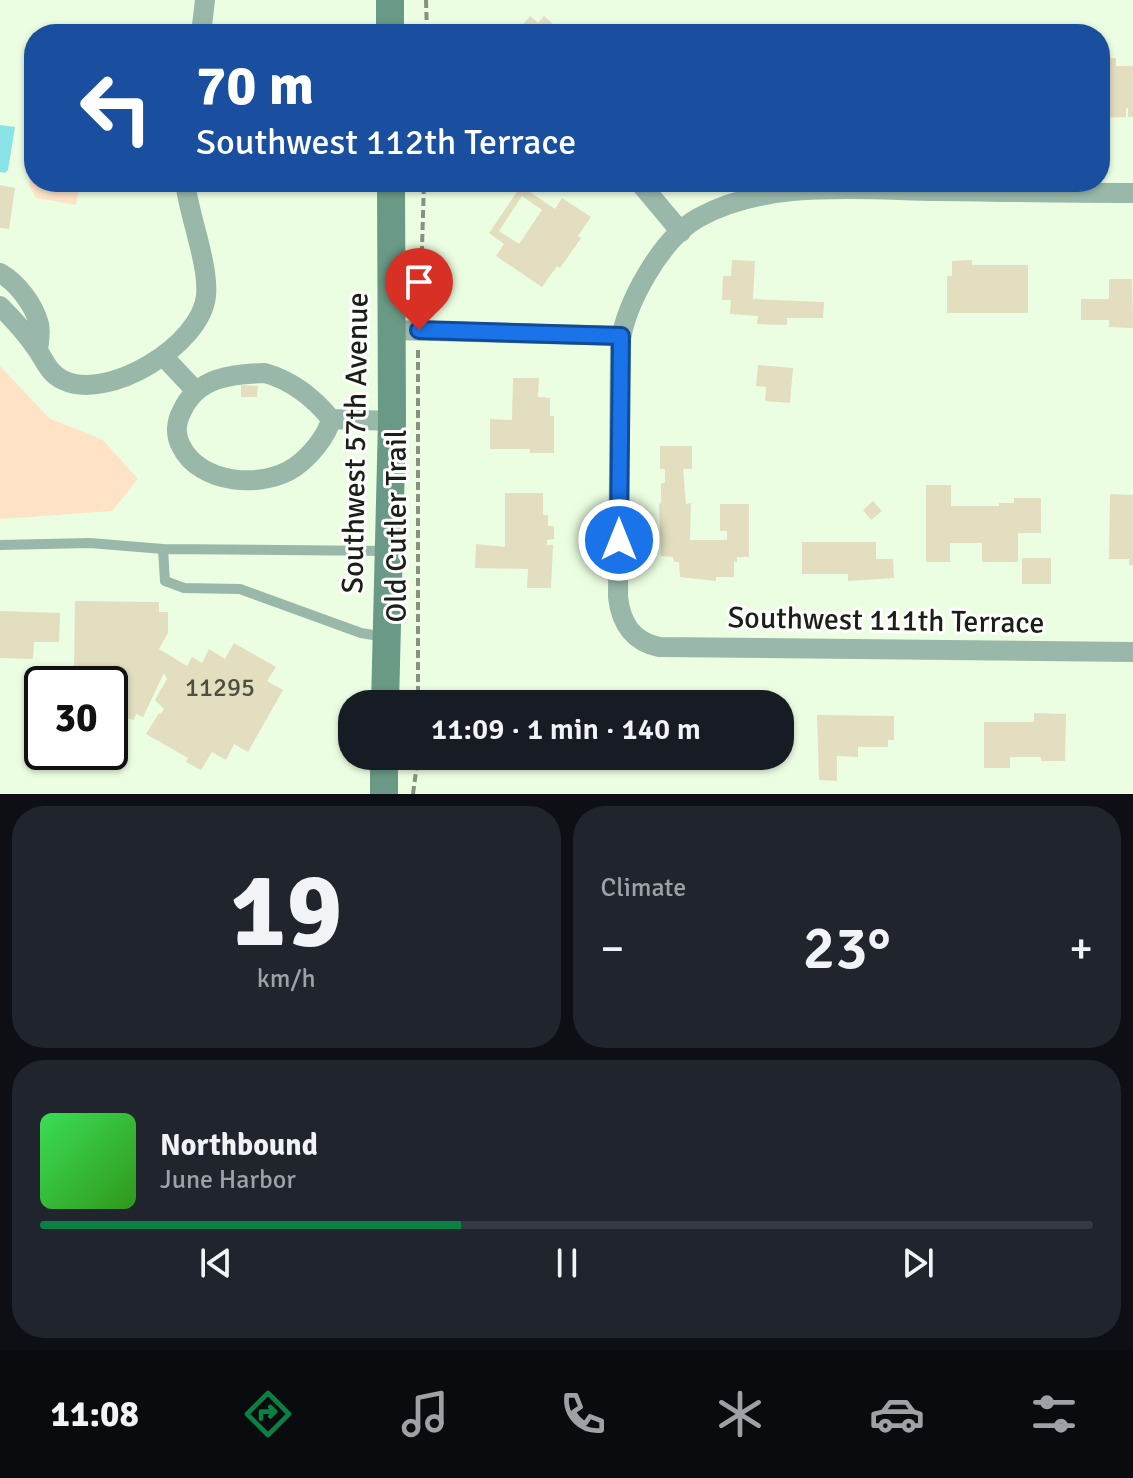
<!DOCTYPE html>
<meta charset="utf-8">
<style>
:root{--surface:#171b24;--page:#20242c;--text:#f1f3f6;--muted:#9ea1a6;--line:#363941;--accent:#0b8043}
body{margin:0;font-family:Signika,sans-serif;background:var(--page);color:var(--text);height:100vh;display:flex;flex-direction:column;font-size:30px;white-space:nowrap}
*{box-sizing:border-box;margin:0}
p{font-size:26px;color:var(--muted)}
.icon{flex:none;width:44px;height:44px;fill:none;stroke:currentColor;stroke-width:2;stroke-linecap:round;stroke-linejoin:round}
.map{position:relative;height:794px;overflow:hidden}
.panel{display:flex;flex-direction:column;gap:12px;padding:12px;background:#0d0f14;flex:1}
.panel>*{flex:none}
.banner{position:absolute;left:24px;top:24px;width:1086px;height:168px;border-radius:32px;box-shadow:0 2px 6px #0004;background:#1a4fa0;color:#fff;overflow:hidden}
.speed{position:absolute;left:24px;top:666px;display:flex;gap:16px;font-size:40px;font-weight:700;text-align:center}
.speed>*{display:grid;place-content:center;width:104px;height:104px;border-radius:50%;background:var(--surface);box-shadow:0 2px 6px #0004;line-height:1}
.speed .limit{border:4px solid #111;border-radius:12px;background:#fff;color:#111}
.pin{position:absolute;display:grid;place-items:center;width:68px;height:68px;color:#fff;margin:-82px -34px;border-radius:50% 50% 50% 0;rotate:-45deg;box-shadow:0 0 8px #0007}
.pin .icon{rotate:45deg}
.me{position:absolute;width:88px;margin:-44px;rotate:0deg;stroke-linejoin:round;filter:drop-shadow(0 0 6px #0008)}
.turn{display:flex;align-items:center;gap:28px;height:168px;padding:0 40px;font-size:36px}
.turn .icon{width:104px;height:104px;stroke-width:2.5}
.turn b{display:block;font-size:56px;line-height:68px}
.big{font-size:60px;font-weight:600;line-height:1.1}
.panel .card{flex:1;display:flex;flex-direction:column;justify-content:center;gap:12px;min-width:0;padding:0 28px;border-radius:32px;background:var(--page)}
.panel .dial{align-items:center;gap:0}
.dial b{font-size:104px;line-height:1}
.song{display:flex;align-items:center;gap:24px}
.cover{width:96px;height:96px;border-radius:12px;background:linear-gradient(135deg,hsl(130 70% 55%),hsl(110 70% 35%))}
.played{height:8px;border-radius:4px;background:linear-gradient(90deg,var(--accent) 40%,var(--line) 40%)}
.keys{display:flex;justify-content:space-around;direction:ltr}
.heat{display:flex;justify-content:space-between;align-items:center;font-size:44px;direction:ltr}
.panel .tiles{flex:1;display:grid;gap:12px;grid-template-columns:1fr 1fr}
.card:last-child{grid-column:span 2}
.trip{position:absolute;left:338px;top:690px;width:456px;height:80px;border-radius:32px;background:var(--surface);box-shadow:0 2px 6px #0004;font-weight:600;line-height:80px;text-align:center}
.tabs{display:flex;height:128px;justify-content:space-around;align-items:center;background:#090b0e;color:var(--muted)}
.tabs .icon{width:56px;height:56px}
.tabs .current{color:var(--accent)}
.tabs b{font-size:36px;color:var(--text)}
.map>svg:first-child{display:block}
.green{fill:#fee3c7}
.water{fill:#89e3e7}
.building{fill:#e2debf;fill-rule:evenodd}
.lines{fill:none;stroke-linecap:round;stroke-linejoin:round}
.path{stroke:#86927f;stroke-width:4;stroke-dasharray:8 4;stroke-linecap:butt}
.lane{stroke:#99b8aa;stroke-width:10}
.street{stroke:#99b8aa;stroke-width:20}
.secondary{stroke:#6a9985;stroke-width:28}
.route-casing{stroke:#114b97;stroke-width:20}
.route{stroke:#1a73e8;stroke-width:14}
.labels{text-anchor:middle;stroke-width:6;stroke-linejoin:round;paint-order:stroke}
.number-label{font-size:26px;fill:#4c5040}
.street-label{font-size:30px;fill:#1a2016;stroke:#fff}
</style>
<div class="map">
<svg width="1133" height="794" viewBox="0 0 1133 794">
<rect width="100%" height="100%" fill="#ecfee2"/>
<path class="green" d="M34,159V182H80L76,205L36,198L29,185Z
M0,366L49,418L103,440L138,479L112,511L0,519Z"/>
<path class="water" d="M0,125L15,127L8,170L5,173L0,172Z"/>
<path class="building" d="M530,16L538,23L544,16L564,34H515Z
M1100,58H1116V66H1133V117H1128V108H1126V117L1100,118Z
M0,185L15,188L9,229L0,228Z
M521,186L555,209L562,198L591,217L578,236L581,238L560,268L557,266L542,287L496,256L504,244L489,233ZM522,196L542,210L519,244L499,231Z
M732,260L755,261L753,299L824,302L823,318H787V325L757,324L758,316L730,314L731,300H722L723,276H731Z
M972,260V265H1028V313H947V276H952V261Z
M1109,279H1132L1133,328L1109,327V320H1081V299H1109Z
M758,365L793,368L790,403L765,401L766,387L756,386Z
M513,378H539L538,397L550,398V416H554V453H530V449H490V419L512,420Z
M241,385L258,386L257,397H241Z
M660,446H692V469H683L686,504L691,503L690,540H727V531H720V504H749V557H737V562H734V577H716V581L680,577L679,562H674L673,557L661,556L659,504L661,503V483H665V469H660Z
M926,485H951V506H999V503H1014V498H1041V533H1018V562H982V543H950V562H926Z
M505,493H543V515H548V526H554V539L547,540V545H553L551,588H527L528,569L475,568L476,544L505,547Z
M1110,494L1133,495V565H1129V559H1109Z
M873,501L882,511L871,520L863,510Z
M802,542H876V559H893L894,578L848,581V574H802Z
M1022,558H1051V584H1022Z
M75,601L159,602V612H168V633L159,649L187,666L192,657L202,663L209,649L225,659L234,643L276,667L267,681L283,690L248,752L234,744L226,760L212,752L201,770L186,762L188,758L146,734L159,713L161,714L164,709L155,700L167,679L164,673L143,717L136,714L134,720L110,714V684H97L98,674L74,673Z
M0,611L60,613L59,642H34L33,659L0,658Z
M1034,713L1066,714L1065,761H1041V757H1010V768H984V722H1034Z
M817,715L894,716V740H888V747H858V757L837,756V781L819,780Z
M686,756H712L711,762H686Z"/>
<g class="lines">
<path class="path" d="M426,0L427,34
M420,314L424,182
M418,350V704
M413,794L418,756"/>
<path class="lane" d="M0,545L90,543L163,549L386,551
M163,549L165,581L184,588L240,589L361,633L385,637"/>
<path class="street" d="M201,34L205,0
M639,182L681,232
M1133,193C1068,193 1003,192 938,191C860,190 768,179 698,218C661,239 625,304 620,345L618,597C621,623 632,641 659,647L1133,652
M0,273C17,282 34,305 39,324C41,332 39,342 38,350
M0,306C13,319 26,333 36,348C45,360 48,373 63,380C108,402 201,345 206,296C209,264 189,216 185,182
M392,330L621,336
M163,356L195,390
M265,373C293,381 313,397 331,419C327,437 309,457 295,467C263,489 200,485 181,446C175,435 176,422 182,411C197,377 232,374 265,373Z
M331,419L392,421"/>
<path class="secondary" d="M390,0V34
M385,704L392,421L391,182
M384,794V756"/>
</g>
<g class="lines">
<defs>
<path id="route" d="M419,330L621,336L619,540"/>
</defs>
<use href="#route" class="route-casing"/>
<use href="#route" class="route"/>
</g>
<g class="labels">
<g class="number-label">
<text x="220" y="696">11295</text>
</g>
<g class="street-label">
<text transform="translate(355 443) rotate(-89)" y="10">Southwest 57th Avenue</text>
<text transform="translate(396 526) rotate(-90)" y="10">Old Cutler Trail</text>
<text transform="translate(886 620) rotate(1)" y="10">Southwest 111th Terrace</text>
</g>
</g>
</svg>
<div class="speed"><div class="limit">30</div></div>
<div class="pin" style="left:419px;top:330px;background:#d93025"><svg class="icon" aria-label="arrive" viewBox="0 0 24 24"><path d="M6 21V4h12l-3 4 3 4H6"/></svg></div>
<svg class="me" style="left:619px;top:540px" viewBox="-20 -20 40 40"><circle r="17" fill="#1a73e8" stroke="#fff" stroke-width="3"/><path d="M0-11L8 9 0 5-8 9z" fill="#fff"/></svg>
<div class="trip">11:09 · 1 min · 140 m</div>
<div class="banner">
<div class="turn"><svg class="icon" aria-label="left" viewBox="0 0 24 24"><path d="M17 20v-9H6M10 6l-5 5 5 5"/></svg><div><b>70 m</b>Southwest 112th Terrace</div></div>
</div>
</div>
<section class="panel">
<div class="tiles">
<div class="card dial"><b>19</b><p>km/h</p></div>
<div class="card"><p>Climate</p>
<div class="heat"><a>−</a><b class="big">23°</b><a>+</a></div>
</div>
<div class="card">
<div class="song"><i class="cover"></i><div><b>Northbound</b><p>June Harbor</p></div></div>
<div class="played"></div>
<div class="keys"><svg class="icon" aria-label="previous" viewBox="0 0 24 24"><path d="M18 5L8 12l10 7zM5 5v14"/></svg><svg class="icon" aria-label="pause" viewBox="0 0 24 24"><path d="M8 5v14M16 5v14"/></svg><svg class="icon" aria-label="next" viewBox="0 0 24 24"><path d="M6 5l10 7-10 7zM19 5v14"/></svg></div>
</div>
</div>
</section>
<nav class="tabs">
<b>11:08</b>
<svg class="icon current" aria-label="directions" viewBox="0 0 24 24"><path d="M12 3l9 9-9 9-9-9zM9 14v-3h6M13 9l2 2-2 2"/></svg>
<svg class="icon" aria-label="music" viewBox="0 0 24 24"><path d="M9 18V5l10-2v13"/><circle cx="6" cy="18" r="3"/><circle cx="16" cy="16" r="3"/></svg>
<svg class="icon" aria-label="phone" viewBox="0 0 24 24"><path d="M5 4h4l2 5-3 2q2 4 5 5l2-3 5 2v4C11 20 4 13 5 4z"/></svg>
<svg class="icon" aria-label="climate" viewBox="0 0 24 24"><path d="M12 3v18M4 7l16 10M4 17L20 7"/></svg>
<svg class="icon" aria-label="car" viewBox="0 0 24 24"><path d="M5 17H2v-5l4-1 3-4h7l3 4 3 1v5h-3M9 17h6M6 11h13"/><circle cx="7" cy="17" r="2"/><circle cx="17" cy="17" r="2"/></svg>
<svg class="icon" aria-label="filters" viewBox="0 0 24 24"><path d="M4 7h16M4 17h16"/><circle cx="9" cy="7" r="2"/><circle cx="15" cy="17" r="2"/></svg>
</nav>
